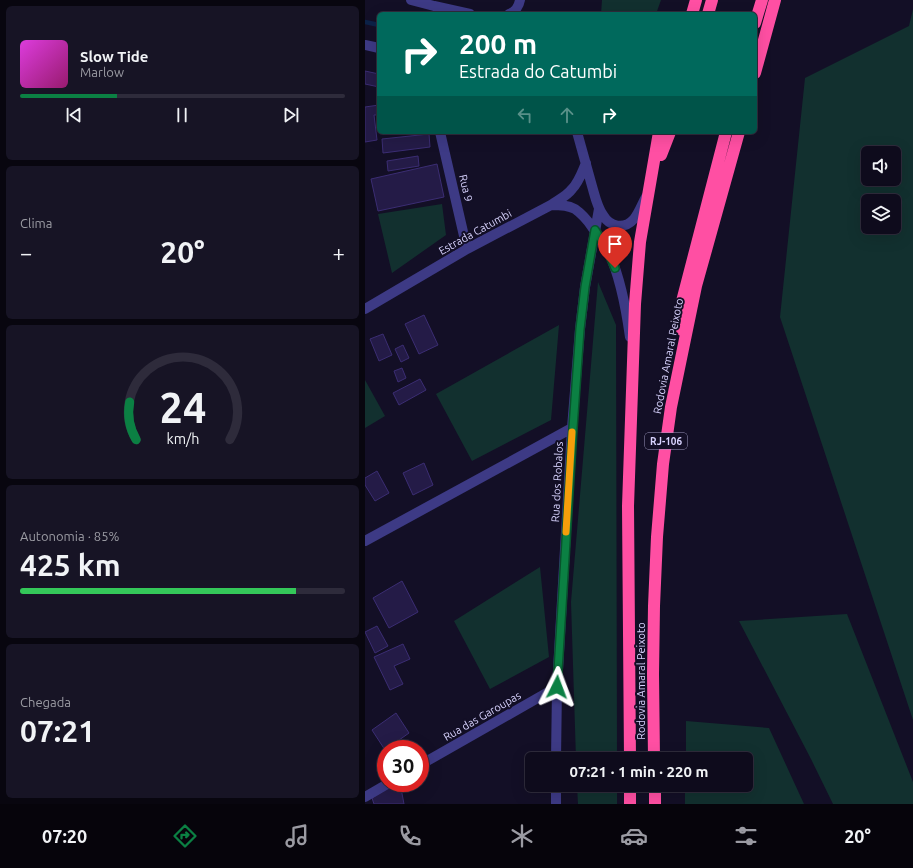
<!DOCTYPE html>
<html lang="pt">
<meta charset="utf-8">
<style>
:root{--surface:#0e0b1c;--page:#171425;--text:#f1f3f6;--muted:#9b9ba3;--line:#2e2b3b;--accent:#0b8043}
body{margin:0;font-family:Ubuntu,sans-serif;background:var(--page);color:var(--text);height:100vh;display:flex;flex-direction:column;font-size:15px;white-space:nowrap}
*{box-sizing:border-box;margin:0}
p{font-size:13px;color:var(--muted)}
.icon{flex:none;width:22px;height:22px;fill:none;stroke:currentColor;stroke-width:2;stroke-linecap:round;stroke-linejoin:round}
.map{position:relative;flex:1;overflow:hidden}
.side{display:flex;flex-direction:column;gap:6px;padding:6px;background:#08060f;width:365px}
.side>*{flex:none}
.banner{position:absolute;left:12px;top:12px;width:380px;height:122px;border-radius:6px;box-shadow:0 4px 16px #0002,0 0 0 1px var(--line);background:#00695c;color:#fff;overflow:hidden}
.controls{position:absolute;left:496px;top:146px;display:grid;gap:8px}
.controls a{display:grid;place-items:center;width:40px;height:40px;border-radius:6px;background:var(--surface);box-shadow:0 4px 16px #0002,0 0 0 1px var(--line);font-size:20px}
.speed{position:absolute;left:12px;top:740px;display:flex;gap:8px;font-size:20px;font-weight:700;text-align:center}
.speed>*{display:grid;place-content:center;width:52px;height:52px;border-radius:50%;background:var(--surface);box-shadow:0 4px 16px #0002,0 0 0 1px var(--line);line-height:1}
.speed .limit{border:6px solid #d22;background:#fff;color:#111}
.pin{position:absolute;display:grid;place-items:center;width:34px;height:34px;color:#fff;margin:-41px -17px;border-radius:50% 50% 50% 0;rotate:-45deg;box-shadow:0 0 4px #0007}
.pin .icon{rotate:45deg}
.me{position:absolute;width:44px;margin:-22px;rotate:3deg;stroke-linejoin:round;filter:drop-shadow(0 0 3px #0008)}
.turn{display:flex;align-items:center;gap:14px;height:84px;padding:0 16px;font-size:18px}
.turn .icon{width:52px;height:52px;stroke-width:2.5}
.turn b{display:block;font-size:28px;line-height:34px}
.lanes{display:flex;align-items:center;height:38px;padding:0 16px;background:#0003;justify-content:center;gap:20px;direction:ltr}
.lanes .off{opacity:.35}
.big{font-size:30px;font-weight:600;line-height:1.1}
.side .tile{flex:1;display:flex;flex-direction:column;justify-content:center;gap:6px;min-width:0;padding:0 14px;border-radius:6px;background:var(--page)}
.side .dial{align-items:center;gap:0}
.dial svg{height:104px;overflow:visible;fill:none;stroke:var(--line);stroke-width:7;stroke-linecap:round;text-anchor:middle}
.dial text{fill:var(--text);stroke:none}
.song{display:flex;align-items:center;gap:12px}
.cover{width:48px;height:48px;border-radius:6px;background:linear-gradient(135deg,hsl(300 70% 55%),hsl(320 70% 35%))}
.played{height:4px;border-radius:2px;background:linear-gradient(90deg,var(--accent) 30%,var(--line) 30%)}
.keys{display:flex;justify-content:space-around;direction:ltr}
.heat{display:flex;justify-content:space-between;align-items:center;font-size:22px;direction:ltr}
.charge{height:6px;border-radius:3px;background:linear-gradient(90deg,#34c759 85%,var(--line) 0)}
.trip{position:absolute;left:160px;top:752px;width:228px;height:40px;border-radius:6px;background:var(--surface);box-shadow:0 4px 16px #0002,0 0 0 1px var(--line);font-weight:600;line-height:40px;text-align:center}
.tab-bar{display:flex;height:64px;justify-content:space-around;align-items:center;background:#06040b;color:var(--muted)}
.tab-bar .icon{width:28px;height:28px}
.tab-bar .selected{color:var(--accent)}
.tab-bar b{font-size:18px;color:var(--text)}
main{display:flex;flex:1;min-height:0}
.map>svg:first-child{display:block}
.green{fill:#12302f;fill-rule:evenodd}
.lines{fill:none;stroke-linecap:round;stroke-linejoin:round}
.stream{stroke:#0c2248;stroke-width:4.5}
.building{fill:#241b47;stroke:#3b2d73}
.minor{stroke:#3d3a85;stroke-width:10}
.highway{stroke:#ff4fa3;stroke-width:12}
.route-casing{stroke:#07532c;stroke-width:10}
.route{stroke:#0b8043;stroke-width:7}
.slow{stroke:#f59e0b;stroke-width:7}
.labels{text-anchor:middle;stroke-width:4;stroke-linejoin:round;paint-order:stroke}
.shield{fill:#130f26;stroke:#9e99be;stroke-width:1}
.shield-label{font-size:10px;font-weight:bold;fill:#d9d4ff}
.street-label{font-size:11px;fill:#d9d4ff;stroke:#130f26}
</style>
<main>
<section class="side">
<div class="tile">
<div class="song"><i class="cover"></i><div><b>Slow Tide</b><p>Marlow</p></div></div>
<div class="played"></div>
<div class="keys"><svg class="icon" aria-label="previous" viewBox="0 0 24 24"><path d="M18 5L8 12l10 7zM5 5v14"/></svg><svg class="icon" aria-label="pause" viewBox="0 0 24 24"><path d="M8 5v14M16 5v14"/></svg><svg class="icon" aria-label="next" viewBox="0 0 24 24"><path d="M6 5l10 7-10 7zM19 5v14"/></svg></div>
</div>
<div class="tile"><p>Clima</p>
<div class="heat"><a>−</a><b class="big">20°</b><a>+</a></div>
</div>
<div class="tile dial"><svg viewBox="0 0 100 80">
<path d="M14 69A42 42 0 1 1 86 69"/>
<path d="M14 69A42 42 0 0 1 9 40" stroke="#0b8043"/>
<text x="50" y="56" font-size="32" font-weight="700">24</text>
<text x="50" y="72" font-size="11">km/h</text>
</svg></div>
<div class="tile"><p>Autonomia · 85%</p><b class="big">425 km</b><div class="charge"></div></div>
<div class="tile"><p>Chegada</p><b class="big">07:21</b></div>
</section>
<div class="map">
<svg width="548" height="804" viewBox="0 0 548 804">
<rect width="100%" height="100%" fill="#130f26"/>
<path class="green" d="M237,0H296L291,14H236Z
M548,9V720L415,317L440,78L544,26ZM503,153H529V179H503ZM503,201H529V227H503Z
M77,204L81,235L27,273L13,214Z
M233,282L251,325L252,759H211L206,602Z
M194,325L186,420L107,461L71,394Z
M0,380L20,416L0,428Z
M175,567L184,657L125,689L89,621Z
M482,614L548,782V804H468L446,759L374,621Z
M321,721L404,728L439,804H320V785H381V759H321Z
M212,785H252V804H213Z"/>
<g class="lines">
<path class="stream" d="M0,22L14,25"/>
</g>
<path class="building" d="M0,71L14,74V87L0,84Z
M14,105V115H9L12,140L0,142V107Z
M64,134L65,147L18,153L17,139Z
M53,156L54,166L23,171L22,161Z
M72,164L79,197L13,211L6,179Z
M59,315L73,345L54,354L40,324Z
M18,334L27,355L14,361L5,339Z
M38,345L44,358L36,362L30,349Z
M37,368L41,378L33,382L29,371Z
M55,379L61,390L34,405L28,393Z
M59,463L68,485L48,495L38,473Z
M12,471L24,493L10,501L0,485V478Z
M37,581L53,612L24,628L8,598Z
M12,626L23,646L10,653L0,632Z
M38,644L45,659L29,666L38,684L25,690L9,657Z
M31,713L44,733L20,750L7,730Z
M31,783H35L39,804H9L7,798Z"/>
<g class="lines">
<path class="minor" d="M46,0L69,6L105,14
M144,14C150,12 154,6 155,0
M0,45L14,48
M75,132L102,249
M212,132C217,150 222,168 227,186C230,196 232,207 238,215C245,227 259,230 269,219C274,213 277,204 281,197
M186,205C194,205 203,205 210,209C217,214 223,221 227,227C232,234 238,240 241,247C255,273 261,308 265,337
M0,309L102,249L186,205C193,200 202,196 207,189C214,182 217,172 221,163
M0,541L207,428
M191,759L192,687L207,428L215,329L220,287L234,209
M55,765L192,687
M0,797L24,783
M191,804V785"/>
<path class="highway" d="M327,14L331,0
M343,14L347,0
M390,23L397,0
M390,73L410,0
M296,155L305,132
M317,330L315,309L361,132
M265,759L263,506L270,304L275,242L294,132
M289,759L288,674L289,606L292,537L298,464L306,407L331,286L374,132
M265,785V804
M290,785V804"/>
</g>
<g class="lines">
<defs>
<path id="route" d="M192,687L208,428L215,329L220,287L230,230L242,249L250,268"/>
</defs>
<use href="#route" class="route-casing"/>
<use href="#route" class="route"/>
<path class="slow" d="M201,532L207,432"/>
</g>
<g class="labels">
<rect class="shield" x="280" y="433" width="42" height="16" rx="3"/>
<g class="shield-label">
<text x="301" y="445">RJ-106</text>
</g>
<g class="street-label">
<text transform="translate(101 188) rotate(77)" y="4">Rua 9</text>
<text transform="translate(110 232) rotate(-29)" y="4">Estrada Catumbi</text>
<text transform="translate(303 356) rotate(-79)" y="4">Rodovia Amaral Peixoto</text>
<text transform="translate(192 482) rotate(-87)" y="4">Rua dos Robalos</text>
<text transform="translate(276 681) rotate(-90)" y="4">Rodovia Amaral Peixoto</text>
<text transform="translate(117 716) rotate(-30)" y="4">Rua das Garoupas</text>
</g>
</g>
</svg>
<div class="controls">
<a><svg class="icon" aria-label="sound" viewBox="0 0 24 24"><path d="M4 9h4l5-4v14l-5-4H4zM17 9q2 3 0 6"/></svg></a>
<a><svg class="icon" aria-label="layers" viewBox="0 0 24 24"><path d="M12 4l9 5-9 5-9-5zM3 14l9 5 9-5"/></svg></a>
</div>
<div class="speed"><div class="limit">30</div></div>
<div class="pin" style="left:250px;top:268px;background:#d93025"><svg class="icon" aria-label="arrive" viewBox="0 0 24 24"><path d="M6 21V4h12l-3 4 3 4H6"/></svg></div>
<svg class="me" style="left:192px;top:687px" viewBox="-20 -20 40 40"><path d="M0-17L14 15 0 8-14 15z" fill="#0b8043" stroke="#fff" stroke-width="4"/></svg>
<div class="trip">07:21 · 1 min · 220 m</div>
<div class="banner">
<div class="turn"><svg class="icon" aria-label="right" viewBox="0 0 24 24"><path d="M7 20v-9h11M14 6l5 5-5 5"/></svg><div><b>200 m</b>Estrada do Catumbi</div></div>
<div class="lanes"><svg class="icon off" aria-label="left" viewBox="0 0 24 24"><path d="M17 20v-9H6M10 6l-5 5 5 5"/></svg><svg class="icon off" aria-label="ahead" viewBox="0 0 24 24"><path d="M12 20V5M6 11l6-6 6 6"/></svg><svg class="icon" aria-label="right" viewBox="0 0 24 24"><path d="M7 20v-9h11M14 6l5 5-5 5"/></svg></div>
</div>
</div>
</main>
<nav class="tab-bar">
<b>07:20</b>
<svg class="icon selected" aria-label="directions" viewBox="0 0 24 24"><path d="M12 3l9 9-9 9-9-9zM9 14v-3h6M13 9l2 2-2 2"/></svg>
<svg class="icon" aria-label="music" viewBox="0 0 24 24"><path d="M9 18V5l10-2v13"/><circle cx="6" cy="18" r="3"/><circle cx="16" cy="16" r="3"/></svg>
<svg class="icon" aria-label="phone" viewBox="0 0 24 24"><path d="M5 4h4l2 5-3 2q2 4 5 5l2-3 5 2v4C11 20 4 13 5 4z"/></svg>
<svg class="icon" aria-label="climate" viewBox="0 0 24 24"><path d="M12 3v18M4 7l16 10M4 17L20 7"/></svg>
<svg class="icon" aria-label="car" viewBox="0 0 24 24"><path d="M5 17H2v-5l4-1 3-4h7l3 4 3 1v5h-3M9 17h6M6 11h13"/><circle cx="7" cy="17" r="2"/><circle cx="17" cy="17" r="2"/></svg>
<svg class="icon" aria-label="filters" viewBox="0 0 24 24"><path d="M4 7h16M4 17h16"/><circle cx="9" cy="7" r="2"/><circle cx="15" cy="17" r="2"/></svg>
<b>20°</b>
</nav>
